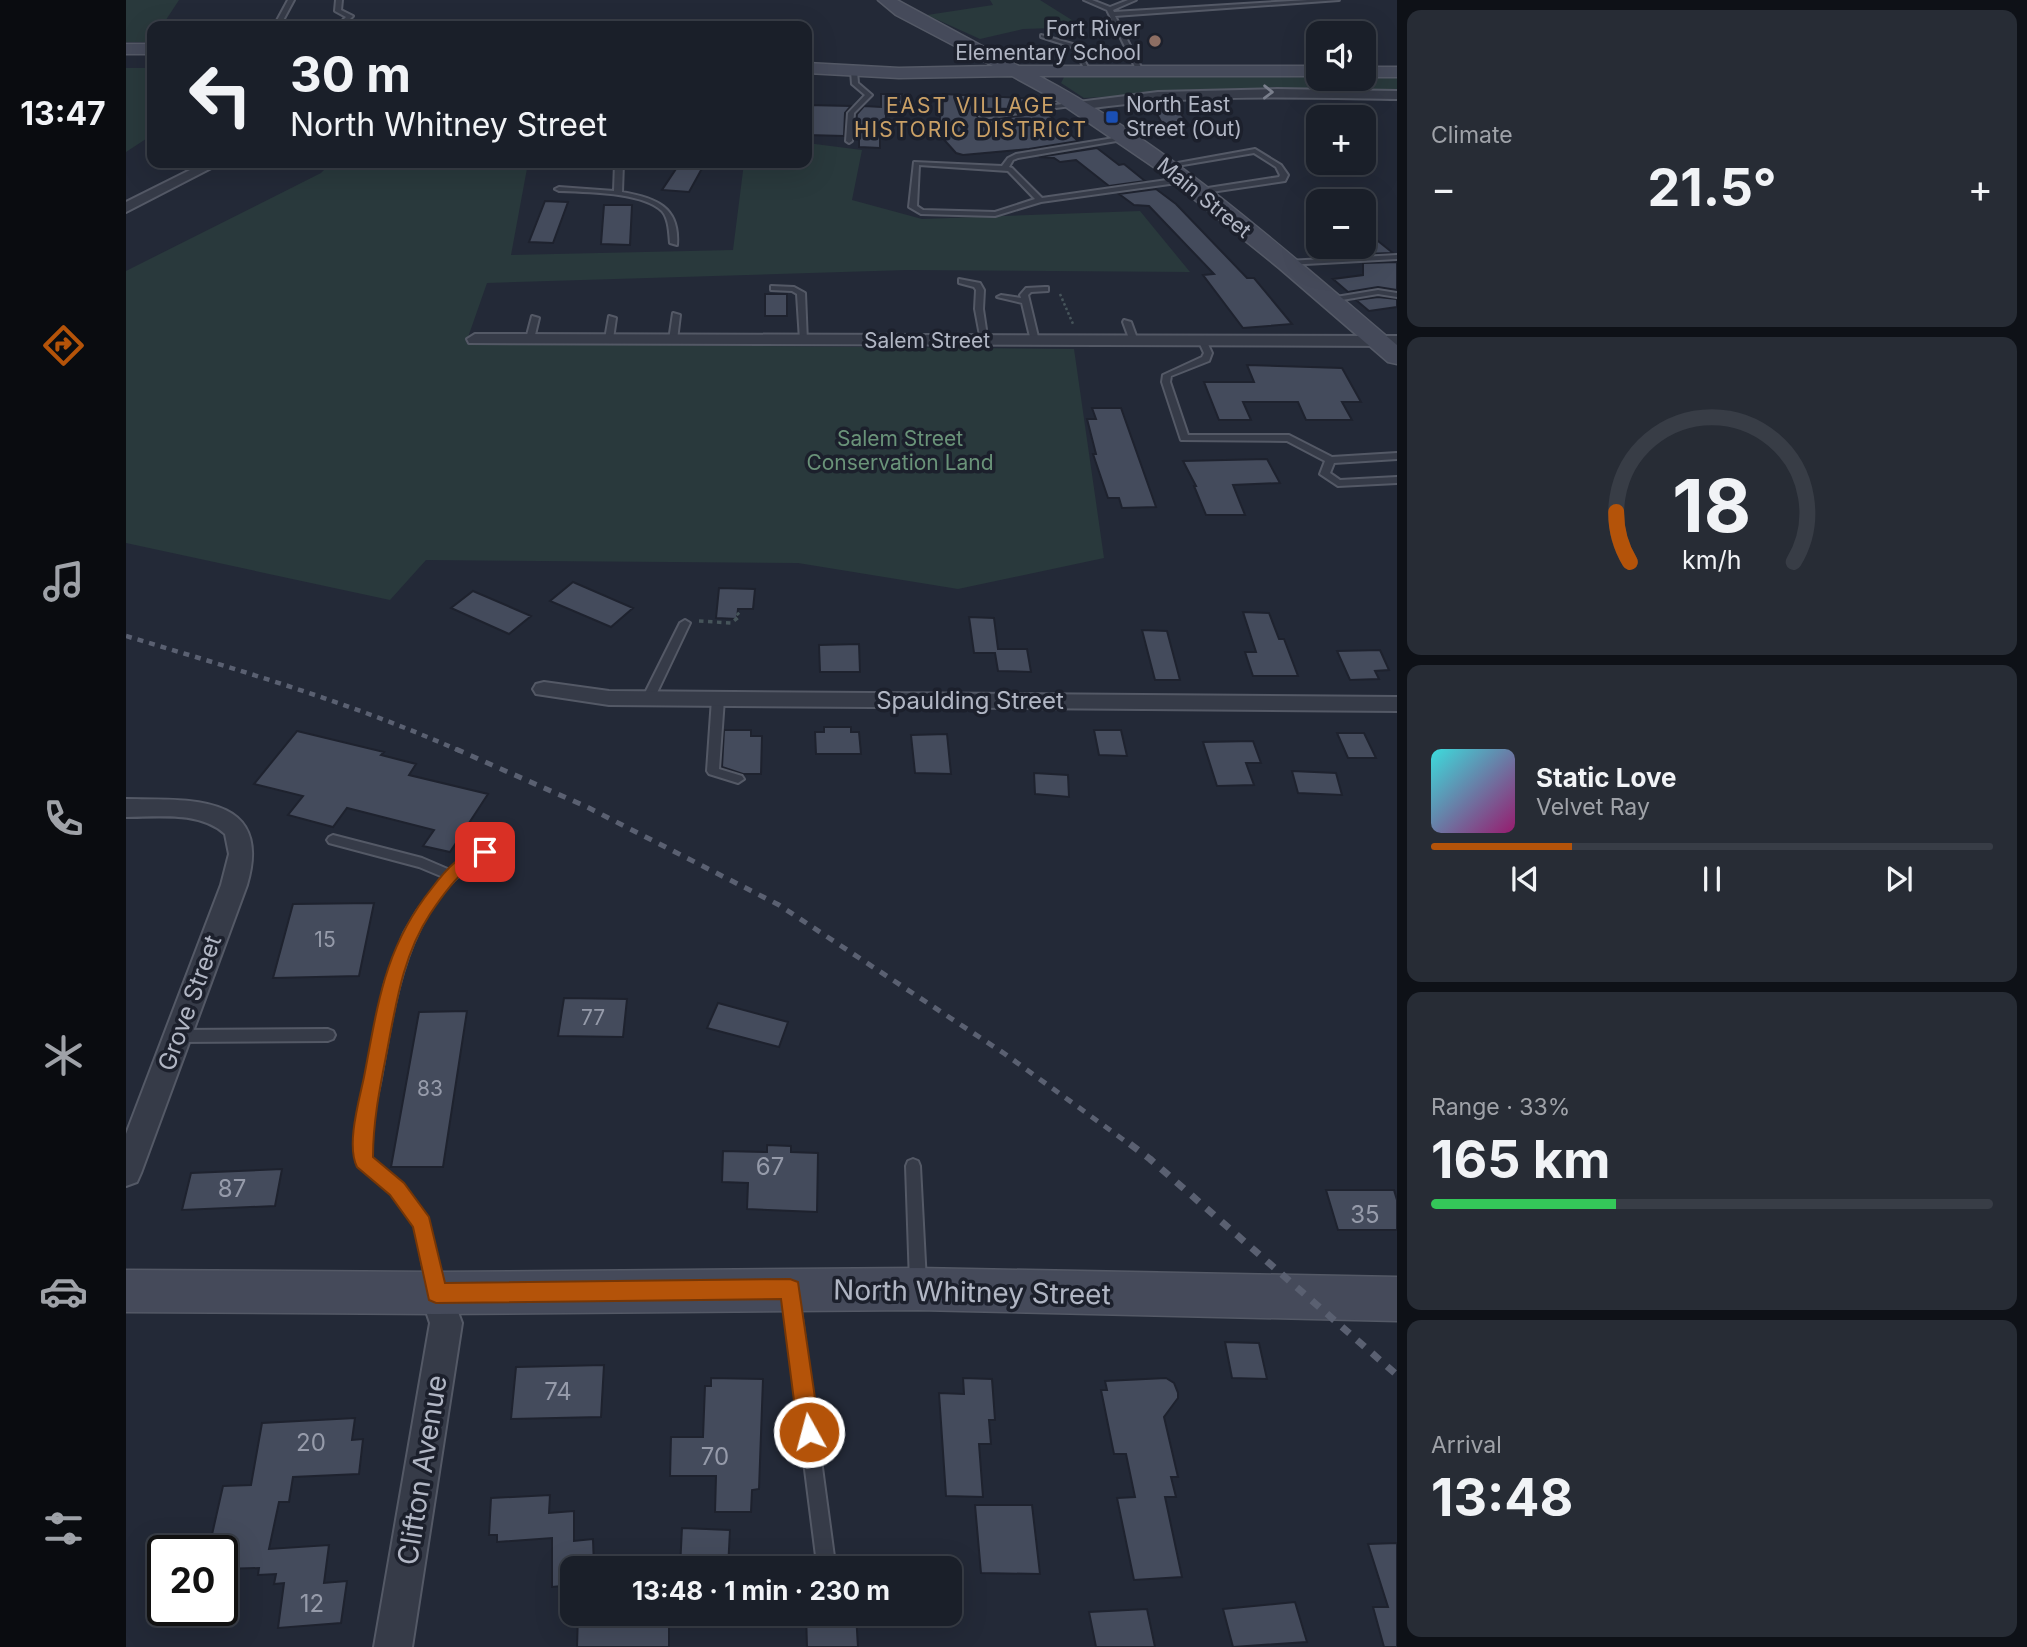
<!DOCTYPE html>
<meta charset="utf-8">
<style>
:root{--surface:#1a1f29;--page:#272c35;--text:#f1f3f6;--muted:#9fa2a8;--line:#383d46;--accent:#b45309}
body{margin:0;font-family:Inter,sans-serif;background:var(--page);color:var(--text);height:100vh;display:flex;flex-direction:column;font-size:26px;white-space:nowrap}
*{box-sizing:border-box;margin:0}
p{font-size:23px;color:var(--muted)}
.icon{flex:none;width:38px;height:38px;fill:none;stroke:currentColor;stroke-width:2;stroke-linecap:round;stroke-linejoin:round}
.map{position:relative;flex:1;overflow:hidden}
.drawer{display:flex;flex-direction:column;gap:10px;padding:10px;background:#0e1117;width:630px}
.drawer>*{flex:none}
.hud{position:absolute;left:21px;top:21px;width:665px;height:147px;border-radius:14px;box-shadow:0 7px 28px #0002,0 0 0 2px var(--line);background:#1a1f29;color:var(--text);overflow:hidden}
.controls{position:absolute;left:1180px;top:21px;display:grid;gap:14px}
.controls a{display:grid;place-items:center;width:70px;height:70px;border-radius:14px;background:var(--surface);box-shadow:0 7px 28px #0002,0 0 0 2px var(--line);font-size:35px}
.speed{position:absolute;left:21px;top:1535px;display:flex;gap:14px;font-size:35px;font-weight:700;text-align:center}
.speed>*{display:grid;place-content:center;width:91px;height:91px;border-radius:50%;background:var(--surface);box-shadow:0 7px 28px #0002,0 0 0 2px var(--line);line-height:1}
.speed .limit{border:4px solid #111;border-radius:10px;background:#fff;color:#111}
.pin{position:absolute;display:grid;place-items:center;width:60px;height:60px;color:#fff;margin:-30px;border-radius:14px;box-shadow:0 4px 10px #0006}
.me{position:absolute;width:77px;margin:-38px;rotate:353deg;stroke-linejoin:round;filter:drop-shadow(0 0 5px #0008)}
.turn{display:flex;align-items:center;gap:24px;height:147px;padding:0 28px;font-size:32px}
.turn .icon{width:91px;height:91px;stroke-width:2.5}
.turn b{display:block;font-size:49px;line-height:60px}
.big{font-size:52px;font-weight:700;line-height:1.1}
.drawer .card{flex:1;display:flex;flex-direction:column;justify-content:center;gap:10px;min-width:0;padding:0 24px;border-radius:14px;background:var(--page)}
.drawer .dial{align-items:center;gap:0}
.dial svg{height:182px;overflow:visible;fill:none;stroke:var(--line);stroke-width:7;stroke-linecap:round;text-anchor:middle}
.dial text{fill:var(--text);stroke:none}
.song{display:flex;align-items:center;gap:21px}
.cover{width:84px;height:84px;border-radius:10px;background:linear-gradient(135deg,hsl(180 70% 55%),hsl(320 70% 35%))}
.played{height:7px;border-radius:4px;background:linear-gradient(90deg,var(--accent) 25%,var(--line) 25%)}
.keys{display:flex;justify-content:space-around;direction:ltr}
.heat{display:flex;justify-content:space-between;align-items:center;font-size:38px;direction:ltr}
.charge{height:10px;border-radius:5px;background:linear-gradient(90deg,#34c759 33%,var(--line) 0)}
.trip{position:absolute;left:434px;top:1556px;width:402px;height:70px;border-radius:14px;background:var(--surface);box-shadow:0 7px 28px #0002,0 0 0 2px var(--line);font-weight:700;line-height:70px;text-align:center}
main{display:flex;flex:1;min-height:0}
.dock{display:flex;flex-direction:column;width:126px;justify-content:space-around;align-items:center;background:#0a0c10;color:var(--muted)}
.dock .icon{width:49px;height:49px}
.dock .active{color:var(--accent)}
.dock b{font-size:32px;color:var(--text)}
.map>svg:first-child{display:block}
.green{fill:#29393c}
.building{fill:#444b5c;stroke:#1e222e;stroke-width:2}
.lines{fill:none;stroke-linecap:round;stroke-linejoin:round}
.lane-casing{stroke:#545966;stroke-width:4}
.street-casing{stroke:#545966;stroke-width:4}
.secondary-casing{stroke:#545966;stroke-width:3}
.path-far1{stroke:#46545a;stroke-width:2.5;stroke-dasharray:2.5 2.5;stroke-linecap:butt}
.path{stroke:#46545a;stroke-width:3.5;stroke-dasharray:4.5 4.5;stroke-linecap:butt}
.lane{fill:#363b48;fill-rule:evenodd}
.street{fill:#363b48;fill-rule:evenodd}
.secondary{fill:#454a5a;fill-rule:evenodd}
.rail-far2{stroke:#5a6071;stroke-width:4.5;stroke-dasharray:6 6;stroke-linecap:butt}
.rail-far1{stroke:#5a6071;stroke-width:5;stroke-dasharray:8 8;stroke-linecap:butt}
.rail{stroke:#5a6071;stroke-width:7;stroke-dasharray:10 10;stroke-linecap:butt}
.oneway{stroke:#7a7f8c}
.route{fill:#b45309;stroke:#753606;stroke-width:2}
.education-dot{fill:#8d6e63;stroke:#1c202c;stroke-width:2.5}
.transit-dot{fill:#1a4fb4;stroke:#1c202c;stroke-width:2.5}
.labels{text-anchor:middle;stroke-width:7;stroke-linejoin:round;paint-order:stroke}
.far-poi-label{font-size:21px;fill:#b1b6c4;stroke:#1c202c;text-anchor:end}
.far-neighbourhood-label{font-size:21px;letter-spacing:2px;fill:#caa066;stroke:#1c202c}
.far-street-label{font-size:21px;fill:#b1b6c4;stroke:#1c202c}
.far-park-label{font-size:21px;fill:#6a9379;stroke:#1c202c}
.number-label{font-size:21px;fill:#969baa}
.street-label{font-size:24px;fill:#b1b6c4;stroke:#1c202c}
.near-number-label{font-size:24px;fill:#969baa}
.near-street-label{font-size:28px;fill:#b1b6c4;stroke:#1c202c}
</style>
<main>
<nav class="dock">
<b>13:47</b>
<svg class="icon active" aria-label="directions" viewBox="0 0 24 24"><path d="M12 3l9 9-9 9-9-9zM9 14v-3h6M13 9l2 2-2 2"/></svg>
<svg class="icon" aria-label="music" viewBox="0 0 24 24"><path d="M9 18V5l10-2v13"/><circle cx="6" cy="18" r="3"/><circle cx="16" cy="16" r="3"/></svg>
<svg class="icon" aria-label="phone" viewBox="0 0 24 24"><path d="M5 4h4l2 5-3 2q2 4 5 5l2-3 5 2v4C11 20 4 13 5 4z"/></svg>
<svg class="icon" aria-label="climate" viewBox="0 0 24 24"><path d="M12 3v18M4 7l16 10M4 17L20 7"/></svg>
<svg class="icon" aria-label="car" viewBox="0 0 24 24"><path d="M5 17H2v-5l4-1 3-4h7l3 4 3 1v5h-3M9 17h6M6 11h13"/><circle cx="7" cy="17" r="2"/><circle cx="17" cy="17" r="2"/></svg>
<svg class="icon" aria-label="filters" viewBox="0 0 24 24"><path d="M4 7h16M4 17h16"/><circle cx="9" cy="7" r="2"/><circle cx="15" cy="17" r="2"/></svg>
</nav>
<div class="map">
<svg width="1271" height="1647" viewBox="0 0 1271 1647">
<rect width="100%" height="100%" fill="#232937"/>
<path class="green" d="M0,0H53L36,26H26V42H0Z
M864,0H914L957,27L897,29L854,39L801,15L867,5Z
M0,68H26V135L0,152Z
M955,74L1192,76V79L1271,77V93L1074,91L958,98L935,83L938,77Z
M681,143L736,150L726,200L796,219L1014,211L1064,272L781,270L361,283L340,343L948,349L978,558L832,589L672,563L300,560L264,600L0,543V271L195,173L205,163H402L385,255L607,250L618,163H681Z"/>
<path class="building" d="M755,94H776L777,116L760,115V136H754V148L733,147V136H729L731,114L738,106L755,107Z
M817,94L914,99L913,105L854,113L851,116L857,121L920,112L952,141L903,149L837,155L830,153L812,133Z
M681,105L725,106L719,113L718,136L681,135Z
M1026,105H1048L1064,126L1038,127Z
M971,148L993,165L998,164L1019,181L983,186L950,160L934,162L928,158L913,157Z
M554,163H579L563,192L536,190Z
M1030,189L1050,204L1121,278H1128L1166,324L1117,328L1077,275L1088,274L1023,206L1008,205L993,194Z
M419,201L442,202L427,243L403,242Z
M478,205H506L504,245L475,244Z
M1237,229L1267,253L1237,254Z
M1271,262V290L1252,287L1222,292L1207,279L1237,275V263Z
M639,294H661V316H639Z
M1252,297L1271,299V307L1243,311L1230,300Z
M1121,365L1216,368L1235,402H1216L1226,420H1180L1172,402H1117L1125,420H1093L1078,382H1128Z
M966,408H995L1030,507L996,508L993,498H982L967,454H970L961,419H970Z
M1141,459L1154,483L1107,485L1119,515H1080L1068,486H1070L1057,461Z
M447,582L507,608L485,627L424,601Z
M593,588L629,589L627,609H612L611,619L590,618Z
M347,591L405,616L383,634L325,608Z
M1117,612L1143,613L1153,639H1158L1172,676H1127L1119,652H1130Z
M843,617L868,618L872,649H901L905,672L872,671L869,653H848Z
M1016,630L1041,631L1054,680H1029Z
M733,644L734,672H694L693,645Z
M1254,650L1263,670L1249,671L1253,679L1224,680L1211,651Z
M698,727H725V732H733L735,754H690L689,732H698Z
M598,730H625V736H636L635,774H617L596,767Z
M968,730H995L1001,756L973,755Z
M171,731L258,752L255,755L290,764L283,775L362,794L324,852L297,846L308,830L221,808L207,827L162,815L177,796L128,784Z
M1211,733H1238L1250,758H1222Z
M821,734L825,774L789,773L785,735Z
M1127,741L1135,763H1120L1128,785L1091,786L1077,742Z
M1166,771L1210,773L1216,795L1172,793Z
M908,773L942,775L943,797L909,794Z
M248,903L233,976L147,978L167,904Z
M438,998L501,999L497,1037L432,1036Z
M592,1003L662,1022L653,1047L581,1028Z
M341,1011L317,1167H265L293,1012Z
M641,1145L665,1146V1152L692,1153L691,1212L621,1209L622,1183L596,1182L597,1151L641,1152Z
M156,1169L149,1206L56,1210L65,1173Z
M1200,1190H1268L1271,1200V1230H1212Z
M1099,1342L1133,1343L1141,1379L1106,1378Z
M478,1365L475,1417L385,1419L390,1367Z
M585,1378L637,1379L633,1489L626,1490L625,1512H589L590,1476H544L545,1437H577L579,1386H585Z
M837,1378L866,1379L869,1420H863L865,1444H853L857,1497L820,1496L813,1393L838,1394Z
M1040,1378L1048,1383L1052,1393V1398L1038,1417L1052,1477H1045L1050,1497H1039L1056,1577L1008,1580L991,1498L1009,1497L1000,1454H988L975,1390H981L979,1381Z
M229,1418L226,1440L237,1439L233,1474L167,1477L163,1502H153L143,1549L203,1545L198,1583L221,1581L215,1623L152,1628L158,1583L148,1584L150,1574L132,1575L133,1568L96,1569V1550H89L92,1539H85L97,1486L125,1485L136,1423Z
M424,1495L423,1513L448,1511V1541L467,1539L468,1568H446V1585L426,1587V1538L371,1542V1535H363L365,1498Z
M849,1505H906L914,1574L855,1573Z
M556,1528L604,1530L602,1568H554Z
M1271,1543V1647H1258L1247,1607H1262L1242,1544Z
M1169,1602L1181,1642L1107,1647L1097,1609Z
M1021,1609L1029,1647H970L963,1612Z
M452,1614H543V1647H451Z
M680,1614H730L732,1647H681Z"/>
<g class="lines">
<defs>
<path id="lane" d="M162,0H168L154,26H148Z
M210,0H216L215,10L227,16L217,26H211L220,17L209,11Z
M958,0H966L984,7L1002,0H1010L987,10L988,12L1182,0H1213L989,16L1016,69L1013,71L1010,69L981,10Z
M915,35L950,45L964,71H960L946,47L915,37Z
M728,69L731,71L732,83L746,95L728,113L726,141L723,143L720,141L722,113L739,95L726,84L725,71Z
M950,102L952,103V105L857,118L854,116Z
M1000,136L1003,138L1002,139L892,158L887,160L883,167L886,168L916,198L1055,178L1059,180L1058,182L915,202L869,216L795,214L783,207L788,162L876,166L882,158L890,154ZM793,165L882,171L909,199L869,212L797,210L791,206Z
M1129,149L1155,165L1162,175L1159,181L1072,194L1068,192L1069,190L1153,177L1154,175L1150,167L1128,153L1039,168L1035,166Z
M489,163H497L496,192C529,198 554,206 551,245L544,243C543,233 543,219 536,211C517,192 459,192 433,191L429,189L433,187L488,191Z
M1271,255V259L1161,265L1157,263L1161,261Z
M833,279L854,283L858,290L857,309L862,343L855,341L849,309L850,290L848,287L833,283Z
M645,286L668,287L679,293L681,342L674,340L671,294L666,291L645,290Z
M919,287H922V291L905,292L902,295L913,341L909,344L905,341L896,303L871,297L875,295L895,298L894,295L900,288Z
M1252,290L1271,293V297L1252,294L1204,302L1200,300L1204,298Z
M547,313L554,315L551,340L547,343L543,340Z
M406,316L413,318L408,339L404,342L400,339Z
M483,316L490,318L487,339L483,342L479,339Z
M998,320L1005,322L1012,341L1011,343L1004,341L997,322Z
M1077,339L1081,342L1086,353L1083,361L1045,376L1044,382L1062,435H1163L1206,457L1271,453V459L1208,463L1204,473L1214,480L1271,477V483L1212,486L1194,474L1199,461L1161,441L1055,440L1036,382L1037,375L1076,357L1078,353L1073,342Z
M559,620L564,623L528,699L522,703L518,702L516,699L554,623Z
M592,695L598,699L593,769L616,776L618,779L612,783L583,774L581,771L586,699Z
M207,835L296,858L324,870C335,860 349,847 363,849L365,852L363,855C282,896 269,999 255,1078C250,1105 241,1131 245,1158L276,1184L301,1219L317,1286L315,1291L309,1293L303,1291L301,1286L289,1226L266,1194L233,1166L229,1151L230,1131L259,983L278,933L291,911L317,877L293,867L203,843L201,840L203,837Z
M202,1029L207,1031L209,1035L207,1039L202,1041L52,1042L47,1040L45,1036L47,1032L52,1030Z
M787,1159L792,1161L794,1166L800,1282L798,1287L792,1289L786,1287L784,1282L780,1166L782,1161Z
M665,1288L671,1291L673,1296L709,1564L707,1568H693L691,1564L657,1296L659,1291Z"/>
<path id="street" d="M1151,89L1271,91V99C1164,97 1058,94 952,110L945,106L952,102L1032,92Z
M78,163H95L0,212V202Z
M349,334L1271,336V346L343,343L341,339Z
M418,682L483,691L1271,697V711L483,705L410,694L407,689L410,684Z
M0,799C64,800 148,793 121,885L15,1173L11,1182L0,1186V1134L95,885L103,854L99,834C74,811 32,817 0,817Z
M310,1278L321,1282L336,1323L286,1647H248L304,1323L294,1293L299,1282Z"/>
<path id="secondary" d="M752,0H771L893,66H1192V76H913C1042,144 1160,251 1271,345V364L1262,362L1153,268L1032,170L928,99L886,76L773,78L681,73V63L773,68L867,66L770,15Z
M0,44H26V54H0Z
M1237,67H1271V77H1237Z
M792,1268L1271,1277V1321L792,1310L310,1314L0,1312V1270L310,1272Z"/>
</defs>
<use href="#lane" class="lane-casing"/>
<use href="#street" class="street-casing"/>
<use href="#secondary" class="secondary-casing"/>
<path class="path-far1" d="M934,294L947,324"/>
<path class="path" d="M573,621L605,623L614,616L611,613"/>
<use href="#lane" class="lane"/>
<use href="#street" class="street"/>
<use href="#secondary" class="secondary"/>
<path class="rail-far2" d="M0,636C113,670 226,703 334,751"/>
<path class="rail-far1" d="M330,749L461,807L653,905L879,1054L1006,1146"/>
<path class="rail" d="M1004,1144L1024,1159L1271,1375"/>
</g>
<defs><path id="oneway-chevron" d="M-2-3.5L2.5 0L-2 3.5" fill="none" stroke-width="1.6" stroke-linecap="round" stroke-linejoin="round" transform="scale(1.75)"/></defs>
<use class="oneway" href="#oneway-chevron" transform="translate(1142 92) rotate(1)"/>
<path class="route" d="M359,846L365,848L368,852C362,861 349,862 341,869C327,880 314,899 304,914C277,955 270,1004 261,1051C254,1087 247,1121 247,1157L278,1183L303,1217L319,1283L664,1279L672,1282L694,1432L691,1440L683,1443L675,1440L672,1432L655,1299L310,1303L303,1300L287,1227L264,1195L231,1167C220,1145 233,1101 238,1077C252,1004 258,948 306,888C321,868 334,854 359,846Z"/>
<circle class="education-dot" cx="1029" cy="41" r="7"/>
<rect class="transit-dot" x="979" y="110" width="14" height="14" rx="3.5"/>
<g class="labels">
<g class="far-poi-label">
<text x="1015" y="36">Fort River<tspan x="1015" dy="24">Elementary School</tspan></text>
<text x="1000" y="112" text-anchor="start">North East<tspan x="1000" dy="24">Street (Out)</tspan></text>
</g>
<g class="far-neighbourhood-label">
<text x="845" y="113">EAST VILLAGE<tspan x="845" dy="24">HISTORIC DISTRICT</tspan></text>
</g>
<g class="far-street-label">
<text transform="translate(1078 198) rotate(39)" y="7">Main Street</text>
<text x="801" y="348">Salem Street</text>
</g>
<g class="far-park-label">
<text x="774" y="446">Salem Street<tspan x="774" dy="24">Conservation Land</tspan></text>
</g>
<g class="number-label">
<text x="199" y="947">15</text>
<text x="467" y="1025">77</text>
<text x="304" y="1096">83</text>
</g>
<g class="street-label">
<text x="844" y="709">Spaulding Street</text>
<text transform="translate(64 1003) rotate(-70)" y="8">Grove Street</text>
</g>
<g class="near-number-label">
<text x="644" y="1175">67</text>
<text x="106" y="1197">87</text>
<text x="1239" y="1223">35</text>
<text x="432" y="1400">74</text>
<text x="185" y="1451">20</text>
<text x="589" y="1465">70</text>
<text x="186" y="1612">12</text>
</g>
<g class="near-street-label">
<text transform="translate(846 1292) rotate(1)" y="10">North Whitney Street</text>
<text transform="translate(296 1470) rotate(-81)" y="10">Clifton Avenue</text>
</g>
</g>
</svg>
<div class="controls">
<a><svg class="icon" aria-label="sound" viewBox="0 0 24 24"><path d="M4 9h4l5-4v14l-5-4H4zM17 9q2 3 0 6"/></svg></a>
<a>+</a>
<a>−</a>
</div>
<div class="speed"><div class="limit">20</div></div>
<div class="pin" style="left:359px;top:852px;background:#d93025"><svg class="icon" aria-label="arrive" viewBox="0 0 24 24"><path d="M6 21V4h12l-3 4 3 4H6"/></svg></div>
<svg class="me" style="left:683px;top:1432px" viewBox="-20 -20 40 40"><circle r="17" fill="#b45309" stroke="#fff" stroke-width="3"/><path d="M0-11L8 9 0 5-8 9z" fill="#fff"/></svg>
<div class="trip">13:48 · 1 min · 230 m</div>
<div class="hud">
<div class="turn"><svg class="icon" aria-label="left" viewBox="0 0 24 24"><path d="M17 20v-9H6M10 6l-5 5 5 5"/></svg><div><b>30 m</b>North Whitney Street</div></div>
</div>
</div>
<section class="drawer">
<div class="card"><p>Climate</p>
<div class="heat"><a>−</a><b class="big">21.5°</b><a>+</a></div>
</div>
<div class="card dial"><svg viewBox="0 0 100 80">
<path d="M14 69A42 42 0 1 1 86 69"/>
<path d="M14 69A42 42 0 0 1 8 47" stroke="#b45309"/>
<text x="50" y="56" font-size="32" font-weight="700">18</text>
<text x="50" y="72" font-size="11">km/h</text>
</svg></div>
<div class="card">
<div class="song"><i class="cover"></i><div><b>Static Love</b><p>Velvet Ray</p></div></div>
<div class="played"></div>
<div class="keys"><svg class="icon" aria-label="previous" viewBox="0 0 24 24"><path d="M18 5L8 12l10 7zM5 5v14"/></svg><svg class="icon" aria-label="pause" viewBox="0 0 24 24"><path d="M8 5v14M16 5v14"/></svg><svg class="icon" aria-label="next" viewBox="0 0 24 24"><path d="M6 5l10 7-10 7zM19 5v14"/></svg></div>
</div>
<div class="card"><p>Range · 33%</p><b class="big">165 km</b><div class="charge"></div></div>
<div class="card"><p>Arrival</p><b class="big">13:48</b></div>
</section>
</main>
